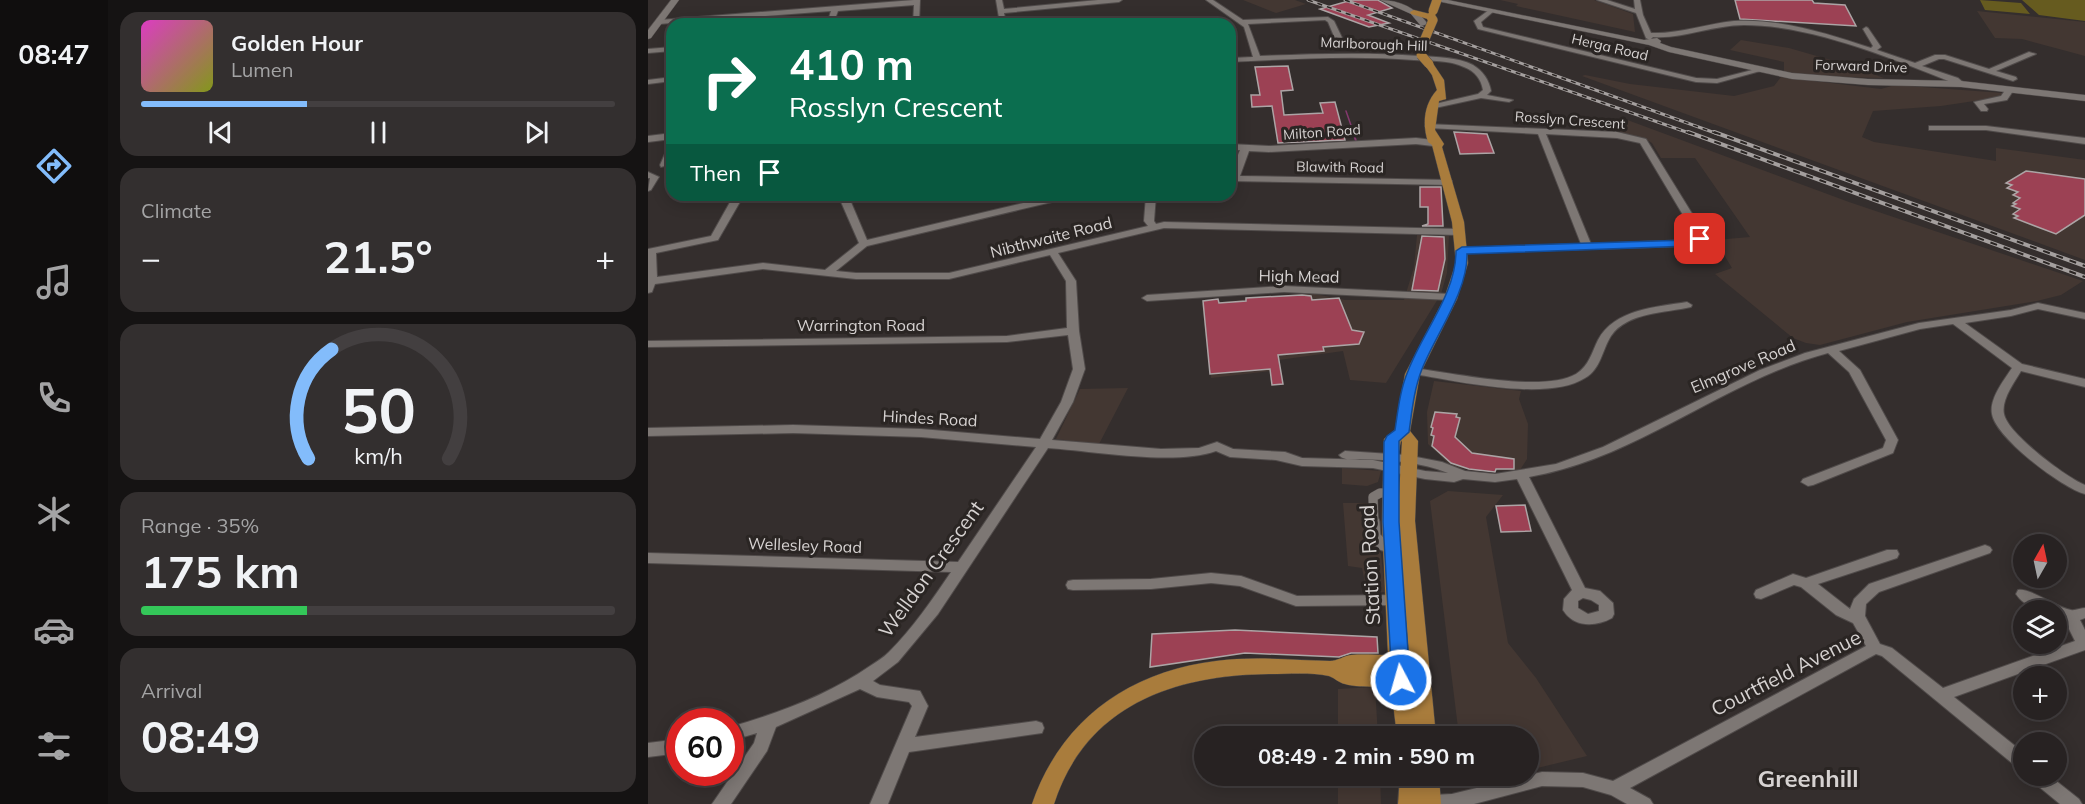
<!DOCTYPE html>
<meta charset="utf-8">
<style>
:root{--surface:#272222;--page:#332f2f;--text:#f1f3f6;--muted:#a4a4a5;--line:#433f40;--accent:#83bcfb}
body{margin:0;font-family:Mulish,sans-serif;background:var(--page);color:var(--text);height:100vh;display:flex;flex-direction:column;font-size:22px;white-space:nowrap}
*{box-sizing:border-box;margin:0}
p{font-size:20px;color:var(--muted)}
.icon{flex:none;width:33px;height:33px;fill:none;stroke:currentColor;stroke-width:2;stroke-linecap:round;stroke-linejoin:round}
.map{position:relative;flex:1;overflow:hidden}
.drawer{display:flex;flex-direction:column;gap:12px;padding:12px;background:#151313;width:540px}
.drawer>*{flex:none}
.hud{position:absolute;left:18px;top:18px;width:570px;height:183px;border-radius:18px;box-shadow:0 3px 15px #0003,0 0 0 2px var(--line);background:#0b6e4f;color:#fff;overflow:hidden}
.needle{width:39px;rotate:9deg}
.controls{position:absolute;left:1365px;top:534px;display:grid;gap:12px}
.controls a{display:grid;place-items:center;width:54px;height:54px;border-radius:50%;background:var(--surface);box-shadow:0 3px 15px #0003,0 0 0 2px var(--line);font-size:30px}
.speed{position:absolute;left:18px;top:708px;display:flex;gap:12px;font-size:30px;font-weight:700;text-align:center}
.speed>*{display:grid;place-content:center;width:78px;height:78px;border-radius:50%;background:var(--surface);box-shadow:0 3px 15px #0003,0 0 0 2px var(--line);line-height:1}
.speed .limit{border:9px solid #d22;background:#fff;color:#111}
.pin{position:absolute;display:grid;place-items:center;width:51px;height:51px;color:#fff;margin:-26px;border-radius:12px;box-shadow:0 3px 9px #0006}
.me{position:absolute;width:66px;margin:-33px;rotate:354deg;stroke-linejoin:round;filter:drop-shadow(0 0 4px #0008)}
.turn{display:flex;align-items:center;gap:21px;height:126px;padding:0 24px;font-size:27px}
.turn .icon{width:78px;height:78px;stroke-width:2.5}
.turn b{display:block;font-size:42px;line-height:51px}
.then{display:flex;align-items:center;height:57px;padding:0 24px;background:#0003;gap:12px;font-size:22px}
.big{font-size:45px;font-weight:700;line-height:1.1}
.drawer .tile{flex:1;display:flex;flex-direction:column;justify-content:center;gap:9px;min-width:0;padding:0 21px;border-radius:18px;background:var(--page)}
.drawer .dial{align-items:center;gap:0}
.dial svg{height:156px;overflow:visible;fill:none;stroke:var(--line);stroke-width:7;stroke-linecap:round;text-anchor:middle}
.dial text{fill:var(--text);stroke:none}
.song{display:flex;align-items:center;gap:18px}
.cover{width:72px;height:72px;border-radius:9px;background:linear-gradient(135deg,hsl(310 70% 55%),hsl(70 70% 35%))}
.played{height:6px;border-radius:3px;background:linear-gradient(90deg,var(--accent) 35%,var(--line) 35%)}
.keys{display:flex;justify-content:space-around;direction:ltr}
.heat{display:flex;justify-content:space-between;align-items:center;font-size:33px;direction:ltr}
.charge{height:9px;border-radius:4px;background:linear-gradient(90deg,#34c759 35%,var(--line) 0)}
.trip{position:absolute;left:546px;top:726px;width:345px;height:60px;border-radius:30px;background:var(--surface);box-shadow:0 3px 15px #0003,0 0 0 2px var(--line);font-weight:700;line-height:60px;text-align:center}
main{display:flex;flex:1;min-height:0}
.dock{display:flex;flex-direction:column;width:108px;justify-content:space-around;align-items:center;background:#100e0e;color:var(--muted)}
.dock .icon{width:42px;height:42px}
.dock .current{color:var(--accent)}
.dock b{font-size:27px;color:var(--text)}
.map>svg:first-child{display:block}
.built{fill:#433732}
.green{fill:#665b1f}
.lines{fill:none;stroke-linecap:round;stroke-linejoin:round}
.stream-far1{stroke:#84396e;stroke-width:1.5}
.stream{stroke:#84396e;stroke-width:2}
.building{fill:#9c4154;stroke:#aca4a5;stroke-width:1.5}
.pedestrian-far1-casing{stroke:#504b4a;stroke-width:10}
.pedestrian-casing{stroke:#504b4a;stroke-width:13}
.minor-casing{stroke:#504b4a;stroke-width:2}
.tertiary-casing{stroke:#504b4a;stroke-width:1}
.primary-casing{stroke:#504b4a;stroke-width:1}
.pedestrian-far1{stroke:#7d7774;stroke-width:9}
.pedestrian{stroke:#7d7774;stroke-width:11}
.minor{fill:#7d7774;fill-rule:evenodd}
.tertiary{fill:#7d7774;fill-rule:evenodd}
.primary{fill:#a97c3c;fill-rule:evenodd}
.rail-far1-casing{stroke:#a49f9e;stroke-width:3}
.rail-casing{stroke:#a49f9e;stroke-width:4}
.rail-far1{stroke:#2a2523;stroke-width:1.5;stroke-dasharray:5;stroke-linecap:butt}
.rail{stroke:#2a2523;stroke-width:2;stroke-dasharray:7;stroke-linecap:butt}
.primary-bridge-casing{stroke:#504b4a;stroke-width:10;stroke-linecap:butt}
.primary-bridge{stroke:#a97c3c;stroke-width:9}
.route{fill:#1a73e8;stroke:#114b97;stroke-width:1.5}
.labels{text-anchor:middle;stroke-width:6;stroke-linejoin:round;paint-order:stroke}
.far-street-label{font-size:14px;fill:#d6d2d1;stroke:#2a2523}
.street-label{font-size:16px;fill:#d6d2d1;stroke:#2a2523}
.near-street-label{font-size:20px;fill:#d6d2d1;stroke:#2a2523}
.near-quarter-label{font-size:24px;font-weight:bold;fill:#d6d2d1;stroke:#2a2523}
</style>
<main>
<nav class="dock">
<b>08:47</b>
<svg class="icon current" aria-label="directions" viewBox="0 0 24 24"><path d="M12 3l9 9-9 9-9-9zM9 14v-3h6M13 9l2 2-2 2"/></svg>
<svg class="icon" aria-label="music" viewBox="0 0 24 24"><path d="M9 18V5l10-2v13"/><circle cx="6" cy="18" r="3"/><circle cx="16" cy="16" r="3"/></svg>
<svg class="icon" aria-label="phone" viewBox="0 0 24 24"><path d="M5 4h4l2 5-3 2q2 4 5 5l2-3 5 2v4C11 20 4 13 5 4z"/></svg>
<svg class="icon" aria-label="climate" viewBox="0 0 24 24"><path d="M12 3v18M4 7l16 10M4 17L20 7"/></svg>
<svg class="icon" aria-label="car" viewBox="0 0 24 24"><path d="M5 17H2v-5l4-1 3-4h7l3 4 3 1v5h-3M9 17h6M6 11h13"/><circle cx="7" cy="17" r="2"/><circle cx="17" cy="17" r="2"/></svg>
<svg class="icon" aria-label="filters" viewBox="0 0 24 24"><path d="M4 7h16M4 17h16"/><circle cx="9" cy="7" r="2"/><circle cx="15" cy="17" r="2"/></svg>
</nav>
<section class="drawer">
<div class="tile">
<div class="song"><i class="cover"></i><div><b>Golden Hour</b><p>Lumen</p></div></div>
<div class="played"></div>
<div class="keys"><svg class="icon" aria-label="previous" viewBox="0 0 24 24"><path d="M18 5L8 12l10 7zM5 5v14"/></svg><svg class="icon" aria-label="pause" viewBox="0 0 24 24"><path d="M8 5v14M16 5v14"/></svg><svg class="icon" aria-label="next" viewBox="0 0 24 24"><path d="M6 5l10 7-10 7zM19 5v14"/></svg></div>
</div>
<div class="tile"><p>Climate</p>
<div class="heat"><a>−</a><b class="big">21.5°</b><a>+</a></div>
</div>
<div class="tile dial"><svg viewBox="0 0 100 80">
<path d="M14 69A42 42 0 1 1 86 69"/>
<path d="M14 69A42 42 0 0 1 26 13" stroke="#83bcfb"/>
<text x="50" y="56" font-size="32" font-weight="700">50</text>
<text x="50" y="72" font-size="11">km/h</text>
</svg></div>
<div class="tile"><p>Range · 35%</p><b class="big">175 km</b><div class="charge"></div></div>
<div class="tile"><p>Arrival</p><b class="big">08:49</b></div>
</section>
<div class="map">
<svg width="1437" height="804" viewBox="0 0 1437 804">
<rect width="100%" height="100%" fill="#342e2d"/>
<path class="built" d="M595,0H647L658,4L628,13Z
M852,0H946L985,14L987,32L868,6L870,4Z
M1329,11L1437,22V56L1374,39L1347,38Z
M1093,40L1141,48L1200,65L1236,78L1181,77L1136,72V62L1082,50Z
M937,75L982,84L1086,96L1126,86L1133,77L1233,89L1247,85L1355,93L1353,97L1293,106L1225,111L1214,137L1226,142L1348,161V148L1437,160V260L934,76Z
M974,118L1201,202L1435,281L1413,295L1389,301L1259,322L1172,345L1158,343L1145,338L1067,274L1084,268L1067,240L1102,237L1047,158H1013L1004,143L996,138L972,133Z
M769,235L801,236L799,273L793,294L738,383L702,380L695,351L624,361L623,371L563,378L554,304L662,293L697,300H756L766,267Z
M786,381L873,391L871,399L880,424L879,459L872,470L828,471L803,466L780,444L779,412Z
M480,388L451,444L408,439L432,389Z
M694,468L733,471L730,482L719,486L694,484Z
M800,491L855,495L838,517L860,643L888,678L939,756L881,770L880,736H811L782,501Z
M695,503H720L721,537L733,554L737,592L719,593L714,568L700,566Z
M727,687L730,736H690V689Z
M690,776H732L733,804H690Z"/>
<path class="green" d="M1332,0L1373,3L1382,14L1337,10Z
M1361,0H1437V21L1391,15L1374,0Z"/>
<g class="lines">
<path class="stream-far1" d="M698,111L706,134"/>
<path class="stream" d="M705,132L708,141"/>
</g>
<path class="building" d="M704,0H730L744,8L720,15L741,23L721,27L672,9Z
M1087,0H1164L1166,3L1197,5L1208,26L1092,19Z
M640,66L645,90L633,91L636,115L675,113L672,103L687,102L697,140L630,143L624,106L604,107L603,95H612L607,67Z
M806,132L839,134L846,153L812,154Z
M1378,171L1437,179V215L1408,234L1366,218L1370,216L1365,214L1372,209L1364,206L1368,204L1365,203L1372,198L1365,195L1370,192L1359,188L1364,185L1358,183Z
M772,187H793L795,226H774L780,224V207H772Z
M774,236L796,237L797,259L790,291L764,290Z
M654,295L663,296L664,300L691,298L704,330L716,332L711,344L675,347L676,351L630,355L635,384L624,385L622,369L562,374L555,301L570,299L571,303L598,301V298Z
M787,412L809,414L808,417L812,418L807,437L824,453L866,459V469H848L847,472L821,469L803,463L784,446L786,436L783,435L785,428L783,427Z
M877,505L883,531L853,532L848,506Z
M587,630L729,637L730,653H703L691,657L597,653L502,667L504,634Z"/>
<g class="lines">
<defs>
<path id="pedestrian-far1" d="M726,524L725,497L732,493H742"/>
<path id="pedestrian" d="M726,522L727,537L735,545L745,548"/>
<path id="minor" d="M266,0H272L271,24H265L266,5L190,11L185,24H179L183,11L11,24L8,22L11,20Z
M348,0H354L356,9L450,0H474L471,2L356,13L358,24H352Z
M558,0H565L595,20L680,17L686,21L698,46L691,48L680,22L677,20L600,24L612,56C665,54 717,52 771,56C789,57 809,57 825,65C835,71 841,80 843,91L839,95L865,100L861,102L833,98L787,108V104L830,94L835,90C833,79 827,71 816,67C801,60 783,61 766,60C705,55 643,59 582,62V58L605,57L596,27Z
M949,0H959L987,9L986,0H992L995,15L1003,33C1031,34 1058,24 1086,21C1131,18 1181,34 1223,48L1225,46L1215,29L1218,27L1220,28L1233,47L1229,50L1267,63L1287,55H1297L1341,69L1381,52L1388,54L1348,71L1368,77L1369,79L1365,81L1296,59H1291L1274,66L1310,78L1317,84L1313,86C1250,61 1165,25 1096,25C1065,25 1036,39 1005,37L1002,40L998,38L988,13Z
M841,10L846,11L833,22L835,27L1048,78L1069,79L1112,68L1116,70L1069,83L1048,82L830,29L826,21Z
M24,47V51L0,53V49Z
M24,77V81L0,84V80Z
M1358,89L1365,91L1359,100L1336,104L1340,109L1339,111H1333L1326,102L1353,96Z
M778,124L969,132L998,139L1048,220L1057,239L1042,246L810,253L809,251L814,248L933,244L890,134L781,128L777,126ZM898,134L969,138L992,143L1038,220L1047,238L1041,240L943,244Z
M1281,126H1338L1437,138V144L1338,130H1281Z
M24,133V139L0,142V136Z
M768,138L785,140L789,143L785,146L768,144L621,152L601,151L592,176L801,180L804,181V185L582,181V175L592,150H582V144L621,146Z
M24,144V157L20,165L13,167L12,165L20,147Z
M0,172L11,177L3,190L0,191L2,178H0Z
M86,195H96L70,240L8,253L9,277L115,263L177,270L211,243L190,195H200L219,240L409,195H426L421,198L219,246L188,271L208,273H301L500,226L496,221L498,195H508L506,221L508,224L516,222L811,229L816,232L811,235L516,228L410,253L428,281L431,331L437,369L425,402L404,440L513,449L551,448L569,442L585,449L637,452L654,458L725,460L777,471L800,473C773,462 742,460 712,459C705,459 696,461 691,455L697,451L758,455L794,462L817,471L847,474L908,464L955,447L1112,370L1157,353L1271,323L1363,310L1390,303L1437,313V319L1390,309L1363,316L1317,323L1374,364L1437,379V387L1373,371C1366,383 1353,400 1356,414C1360,434 1418,477 1437,485V494C1414,488 1348,438 1344,414C1341,399 1356,380 1364,368L1305,324L1272,329L1191,351L1212,370L1250,440L1245,453L1165,485L1160,486L1153,482L1155,479L1235,448L1238,440L1201,372L1180,353C1075,381 989,459 881,477L937,588L952,591L965,603L966,614L964,618C948,627 926,628 915,610L916,599L924,590L869,479L847,482L815,479L806,482L777,479L725,468L654,466L628,460L582,457L568,451C526,466 446,451 400,448L290,614L250,662L225,681L232,685L272,691L280,706L267,737L388,721L394,723L396,728L394,733L261,752L240,804H222L264,706L261,702L229,697L212,689L128,727L119,751L83,804H64L106,743L109,733L82,741V727C131,713 180,695 222,666C228,662 235,658 241,652C265,628 284,600 303,572L0,563V553L310,562L388,447L273,437L145,433L0,436V428L145,425L273,429L392,439L413,402L425,369L420,335L359,342L0,347V341L359,336L419,328L418,281L402,255L301,279H208L115,269L7,284L4,292L0,293V249L63,236ZM935,598L943,600L951,605V611L940,614L930,608V601Z
M636,286L802,294L807,297L802,300L636,292L499,301L494,298L499,295Z
M1039,302L1044,305L1043,307C1018,313 979,312 963,336C954,350 953,369 937,378C900,402 808,381 766,374L760,371L766,368C804,373 895,393 928,374C941,366 944,352 950,340C966,309 1009,307 1039,302Z
M1337,545L1342,547L1344,550L1342,553L1231,592L1218,604L1217,616L1232,644L1244,648L1295,688L1427,641L1417,621L1408,617V610C1393,610 1377,608 1368,594L1370,590C1381,587 1409,608 1423,610C1427,611 1433,608 1437,608V618L1432,620L1437,630V650L1306,697L1376,753V770L1370,768L1234,656L1228,654L982,788L1002,799L1005,804H979L963,795L935,787L894,786L826,804H756L759,799L765,796L804,794L894,772L935,773L965,781L1218,646L1205,623L1188,615L1153,587L1146,585L1113,599L1108,598L1106,594L1108,590L1145,574L1158,578L1239,550H1249L1251,554L1249,558L1170,584L1202,609L1206,599L1221,584Z
M563,573L593,576L649,596L753,595L758,596L760,600L758,604L753,605L648,606L592,586L563,583L503,589L425,590L420,589L418,585L420,581L425,580L503,579Z
M32,739V753L0,757V743Z
M1381,776H1402L1431,799L1434,804H1412L1384,781Z"/>
<path id="tertiary" d="M23,0H31L3,38L0,39V30Z
M732,0C752,0 768,8 780,24L773,26L763,14Z
M784,0H800L996,40L1009,38L1013,41L1012,43L1023,47L1144,73L1220,79L1313,81L1437,95V101L1313,87L1220,85L1144,79L1021,52L1001,45Z"/>
<path id="primary" d="M766,10L786,15L787,17L783,20L763,14L762,12Z
M778,62H784L796,80L798,99L791,101L787,130L796,144L794,147L816,222L820,263L809,299L772,374L762,431L770,441L767,521L788,736H749L743,687C728,686 711,688 697,684C691,683 687,678 681,676C663,672 640,674 621,674C526,675 438,705 406,804H384C413,720 480,672 568,661C606,656 644,660 682,661C689,661 696,656 703,655C715,654 728,655 740,655L734,522L736,439L747,430L757,374L796,299L808,263L804,222L784,145L780,142C774,124 776,104 789,90L784,75L776,64ZM753,440L754,442L751,496L750,457ZM756,597L761,655H759Z
M752,776H791L793,804H750Z"/>
</defs>
<use href="#pedestrian-far1" class="pedestrian-far1-casing"/>
<use href="#pedestrian" class="pedestrian-casing"/>
<use href="#minor" class="minor-casing"/>
<use href="#tertiary" class="tertiary-casing"/>
<use href="#primary" class="primary-casing"/>
<use href="#pedestrian-far1" class="pedestrian-far1"/>
<use href="#pedestrian" class="pedestrian"/>
<use href="#minor" class="minor"/>
<use href="#tertiary" class="tertiary"/>
<use href="#primary" class="primary"/>
<defs>
<path id="rail-far1" d="M660,0L1044,134
M697,0L1070,134"/>
<path id="rail" d="M1040,132L1437,277
M1066,132L1437,266"/>
</defs>
<use href="#rail-far1" class="rail-far1-casing"/>
<use href="#rail" class="rail-casing"/>
<use href="#rail-far1" class="rail-far1"/>
<use href="#rail" class="rail"/>
<defs>
<path id="primary-bridge" d="M785,11L789,0
M771,43L776,41L785,20L783,17
M773,55L781,64"/>
</defs>
<use href="#primary-bridge" class="primary-bridge-casing"/>
<use href="#primary-bridge" class="primary-bridge"/>
</g>
<path class="route" d="M1052,236L1058,239L1042,246L819,254C820,291 788,334 774,369C766,389 764,411 761,432L751,441V522L762,680L759,685L753,687L746,685L744,680L735,522L736,442L739,436L747,430C750,410 752,390 760,371C775,331 808,294 808,251L814,247L1041,240Z"/>
<g class="labels">
<g class="far-street-label">
<text transform="translate(726 44) rotate(2)" y="5">Marlborough Hill</text>
<text transform="translate(962 47) rotate(13)" y="5">Herga Road</text>
<text transform="translate(1213 66) rotate(2)" y="5">Forward Drive</text>
<text transform="translate(922 120) rotate(4)" y="5">Rosslyn Crescent</text>
<text transform="translate(674 132) rotate(-4)" y="5">Milton Road</text>
<text transform="translate(692 167) rotate(1)" y="5">Blawith Road</text>
</g>
<g class="street-label">
<text transform="translate(403 237) rotate(-14)" y="6">Nibthwaite Road</text>
<text transform="translate(651 276) rotate(1)" y="6">High Mead</text>
<text x="213" y="331">Warrington Road</text>
<text transform="translate(1095 366) rotate(-23)" y="6">Elmgrove Road</text>
<text transform="translate(282 418) rotate(3)" y="6">Hindes Road</text>
<text transform="translate(157 545) rotate(2)" y="6">Wellesley Road</text>
</g>
<g class="near-street-label">
<text transform="translate(722 565) rotate(-93)" y="7">Station Road</text>
<text transform="translate(283 569) rotate(-54)" y="7">Welldon Crescent</text>
<text transform="translate(1138 673) rotate(-27)" y="7">Courtfield Avenue</text>
</g>
<g class="near-quarter-label">
<text x="1160" y="787">Greenhill</text>
</g>
</g>
</svg>
<div class="controls">
<a><svg class="needle" viewBox="-14 -14 28 28"><path d="M0-13l5 13h-10z" fill="#e53935"/><path d="M0 13l5-13h-10z" fill="#a4a4a5"/></svg></a>
<a><svg class="icon" aria-label="layers" viewBox="0 0 24 24"><path d="M12 4l9 5-9 5-9-5zM3 14l9 5 9-5"/></svg></a>
<a>+</a>
<a>−</a>
</div>
<div class="speed"><div class="limit">60</div></div>
<div class="pin" style="left:1052px;top:239px;background:#d93025"><svg class="icon" aria-label="arrive" viewBox="0 0 24 24"><path d="M6 21V4h12l-3 4 3 4H6"/></svg></div>
<svg class="me" style="left:753px;top:680px" viewBox="-20 -20 40 40"><circle r="17" fill="#1a73e8" stroke="#fff" stroke-width="3"/><path d="M0-11L8 9 0 5-8 9z" fill="#fff"/></svg>
<div class="trip">08:49 · 2 min · 590 m</div>
<div class="hud">
<div class="turn"><svg class="icon" aria-label="right" viewBox="0 0 24 24"><path d="M7 20v-9h11M14 6l5 5-5 5"/></svg><div><b>410 m</b>Rosslyn Crescent</div></div>
<div class="then">Then<svg class="icon" aria-label="arrive" viewBox="0 0 24 24"><path d="M6 21V4h12l-3 4 3 4H6"/></svg></div>
</div>
</div>
</main>
